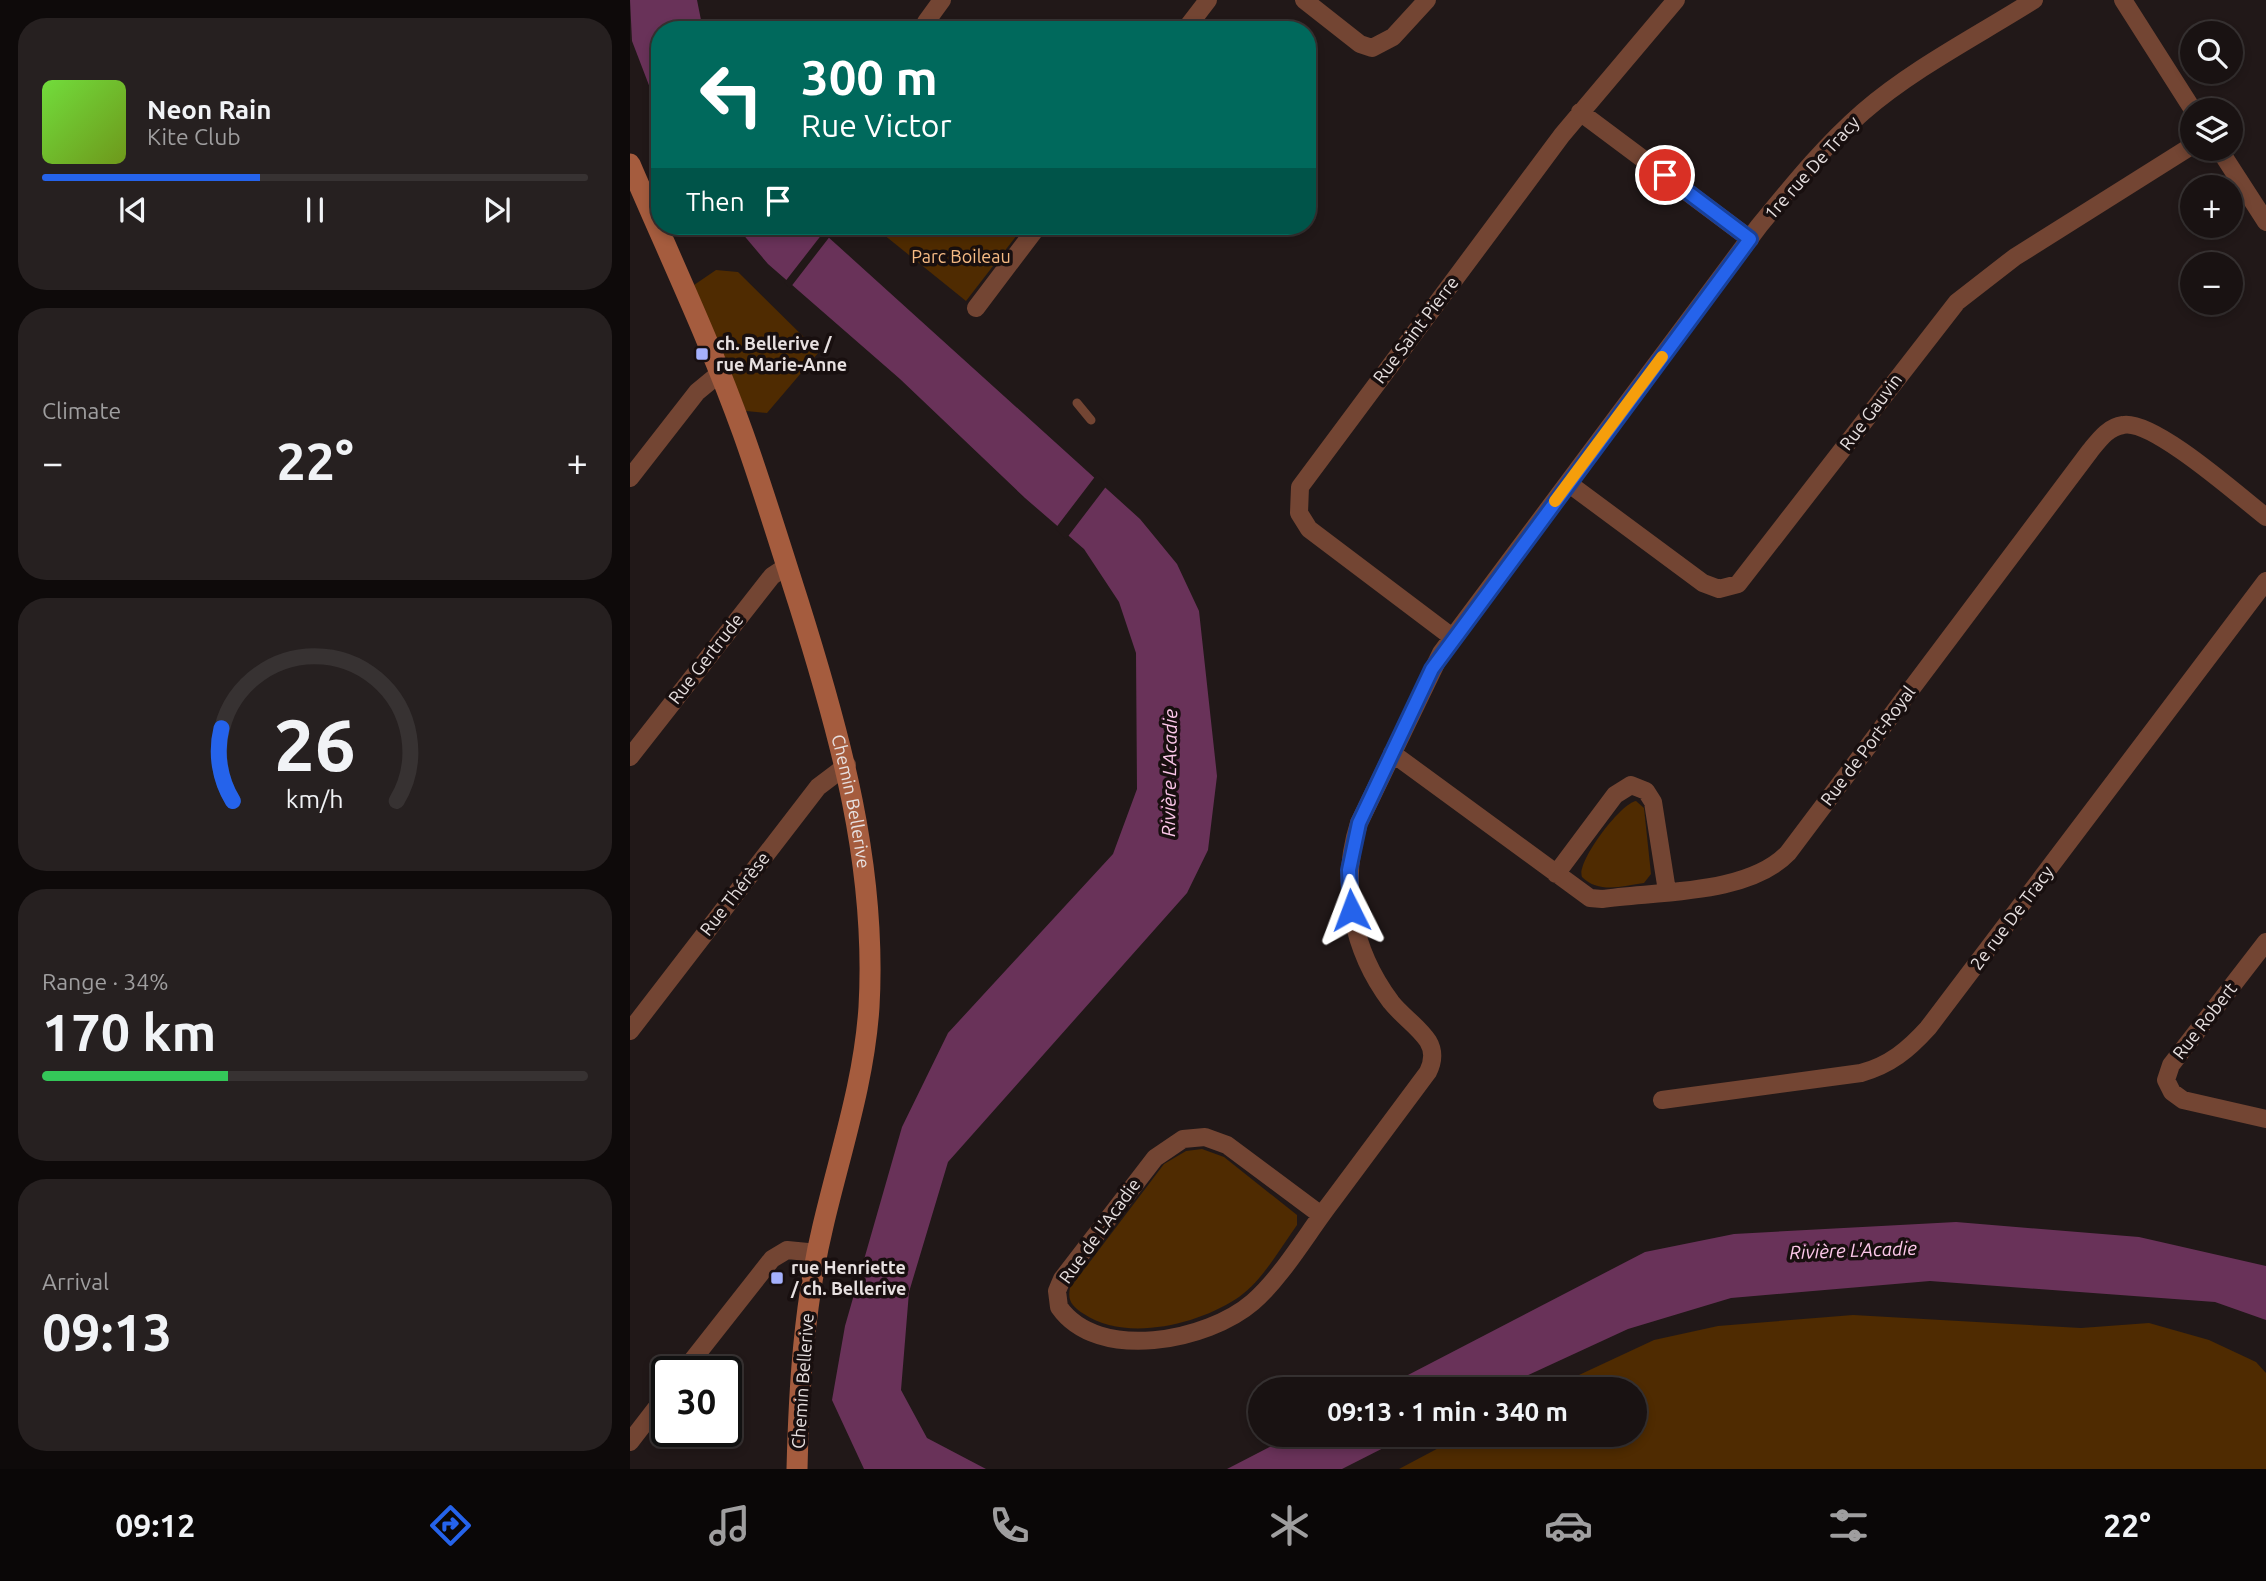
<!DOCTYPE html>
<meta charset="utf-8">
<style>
:root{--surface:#191212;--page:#262020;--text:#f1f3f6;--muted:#9f9e9f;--line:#373232;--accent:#2563eb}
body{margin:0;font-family:Ubuntu,sans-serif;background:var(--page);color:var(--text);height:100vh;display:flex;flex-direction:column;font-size:26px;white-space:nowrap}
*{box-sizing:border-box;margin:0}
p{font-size:23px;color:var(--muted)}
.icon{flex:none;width:38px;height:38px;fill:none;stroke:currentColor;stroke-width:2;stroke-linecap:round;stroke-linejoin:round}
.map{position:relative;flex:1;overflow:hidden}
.side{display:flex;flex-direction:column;gap:18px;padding:18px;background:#0e0a0a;width:630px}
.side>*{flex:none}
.top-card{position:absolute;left:21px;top:21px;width:665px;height:214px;border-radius:28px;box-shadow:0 4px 10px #0003,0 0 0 2px var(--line);background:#00695c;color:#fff;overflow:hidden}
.tools{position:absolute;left:1550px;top:21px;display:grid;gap:14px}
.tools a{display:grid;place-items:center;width:63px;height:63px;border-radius:50%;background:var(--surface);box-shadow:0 4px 10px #0003,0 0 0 2px var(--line);font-size:35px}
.speed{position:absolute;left:21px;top:1356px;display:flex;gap:14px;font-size:35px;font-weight:700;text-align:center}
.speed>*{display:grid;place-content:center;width:91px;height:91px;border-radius:50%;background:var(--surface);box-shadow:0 4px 10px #0003,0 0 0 2px var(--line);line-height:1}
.speed .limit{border:4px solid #111;border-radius:10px;background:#fff;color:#111}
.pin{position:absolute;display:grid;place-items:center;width:60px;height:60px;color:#fff;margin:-30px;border:4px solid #fff;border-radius:50%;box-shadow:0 2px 7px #0007}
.me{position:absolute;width:77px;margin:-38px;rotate:357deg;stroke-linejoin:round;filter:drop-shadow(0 0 5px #0008)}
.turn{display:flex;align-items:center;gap:24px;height:147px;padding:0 35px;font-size:32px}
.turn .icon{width:91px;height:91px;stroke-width:2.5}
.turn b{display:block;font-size:49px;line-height:60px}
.then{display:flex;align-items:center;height:66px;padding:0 35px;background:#0003;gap:14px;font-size:26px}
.big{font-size:52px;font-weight:700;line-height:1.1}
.side .tile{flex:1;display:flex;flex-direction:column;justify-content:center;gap:10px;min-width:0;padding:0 24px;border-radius:28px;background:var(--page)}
.side .dial{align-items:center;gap:0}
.dial svg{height:182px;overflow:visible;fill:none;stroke:var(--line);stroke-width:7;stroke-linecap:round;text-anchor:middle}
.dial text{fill:var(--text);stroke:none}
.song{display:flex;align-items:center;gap:21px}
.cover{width:84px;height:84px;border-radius:10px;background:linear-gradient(135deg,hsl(100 70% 55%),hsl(80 70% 35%))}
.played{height:7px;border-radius:4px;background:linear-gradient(90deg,var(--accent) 40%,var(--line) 40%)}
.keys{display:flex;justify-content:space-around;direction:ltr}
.heat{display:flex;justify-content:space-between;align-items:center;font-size:38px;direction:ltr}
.charge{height:10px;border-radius:5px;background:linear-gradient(90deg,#34c759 34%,var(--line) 0)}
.trip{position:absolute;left:618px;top:1377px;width:399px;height:70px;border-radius:35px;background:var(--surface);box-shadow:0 4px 10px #0003,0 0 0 2px var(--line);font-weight:700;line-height:70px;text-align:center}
.tabs{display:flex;height:112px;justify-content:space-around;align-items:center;background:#0a0707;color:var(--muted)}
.tabs .icon{width:49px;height:49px}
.tabs .current{color:var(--accent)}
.tabs b{font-size:32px;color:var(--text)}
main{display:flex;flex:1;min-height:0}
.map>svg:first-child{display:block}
.green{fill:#4f2b01}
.water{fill:#693259}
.pier{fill:#211818}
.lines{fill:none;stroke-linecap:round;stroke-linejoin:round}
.lane{stroke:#734533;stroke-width:9}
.street{stroke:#734533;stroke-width:18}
.secondary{stroke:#a55c3e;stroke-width:21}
.route-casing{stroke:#184099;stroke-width:18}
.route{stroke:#2563eb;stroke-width:12}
.slow{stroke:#f59e0b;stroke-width:12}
.poi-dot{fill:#a5b1fc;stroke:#180f0f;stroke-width:2.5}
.labels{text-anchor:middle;stroke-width:7;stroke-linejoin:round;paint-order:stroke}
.street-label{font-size:18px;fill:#e7e0e0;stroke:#180f0f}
.park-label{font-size:18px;fill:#f8bc85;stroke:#180f0f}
.poi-label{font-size:18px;font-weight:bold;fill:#e7e0e0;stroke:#180f0f;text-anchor:start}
.water-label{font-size:19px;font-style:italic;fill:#fdc8ea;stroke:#180f0f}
</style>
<main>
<section class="side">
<div class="tile">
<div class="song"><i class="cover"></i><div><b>Neon Rain</b><p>Kite Club</p></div></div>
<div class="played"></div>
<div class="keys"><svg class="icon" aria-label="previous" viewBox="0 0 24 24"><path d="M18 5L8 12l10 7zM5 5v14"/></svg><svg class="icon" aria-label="pause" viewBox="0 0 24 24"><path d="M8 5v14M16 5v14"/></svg><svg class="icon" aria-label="next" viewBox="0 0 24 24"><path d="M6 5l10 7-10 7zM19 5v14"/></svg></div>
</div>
<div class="tile"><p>Climate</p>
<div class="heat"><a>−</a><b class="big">22°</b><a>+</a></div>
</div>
<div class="tile dial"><svg viewBox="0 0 100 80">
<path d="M14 69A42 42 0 1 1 86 69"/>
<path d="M14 69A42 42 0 0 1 9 37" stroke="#2563eb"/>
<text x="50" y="56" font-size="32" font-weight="700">26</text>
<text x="50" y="72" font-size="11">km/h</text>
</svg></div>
<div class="tile"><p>Range · 34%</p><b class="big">170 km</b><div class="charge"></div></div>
<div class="tile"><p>Arrival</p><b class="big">09:13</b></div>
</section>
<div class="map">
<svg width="1636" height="1469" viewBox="0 0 1636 1469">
<rect width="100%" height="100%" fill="#211818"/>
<path class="green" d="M243,226H394L336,301Z
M86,270L108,272L189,352L137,413L116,411L64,285Z
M1006,801L1014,808L1021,874L1014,883C993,886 969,894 952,877C946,862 991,803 1006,801Z
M572,1149L594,1157L667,1215V1225C649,1250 631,1283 606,1299C566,1325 495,1342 454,1314C443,1307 437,1301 440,1288L534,1164L556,1151Z
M1223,1315L1451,1328L1519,1323L1579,1340L1626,1362L1636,1373V1469H769L833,1435H1004V1390L919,1389L1024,1340L1088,1326Z"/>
<path class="water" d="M0,0H67L73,30H30V114L2,41Z
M106,226H186L510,519L547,564L569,611L587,776L578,850L557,893L318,1162L279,1292L271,1390L297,1438L356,1469H234L202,1400L215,1326L272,1127L318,1033L483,854L507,789L506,653L489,602L454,549L395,498L270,379L138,264Z
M1326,1222L1509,1237L1636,1266V1320L1585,1302L1300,1281L1101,1298L998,1329L868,1389H751L1015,1252L1104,1234Z
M663,1435H779L712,1469H597Z"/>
<path class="pier" d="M196,229L201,235L160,288L154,283Z
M467,474L478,484L436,539L425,529Z"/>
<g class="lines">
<path class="lane" d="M447,403L461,420"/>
<path class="street" d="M674,0L730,44L742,48L763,37L797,0
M1493,0L1563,110
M306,30L296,22L312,0
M555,30L578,0
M950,112L1120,239
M1589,149L1636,222
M346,308L408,226
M0,478L67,392L90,373
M938,483L1073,583L1089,589L1108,584L1327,302L1385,257L1563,145
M822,637L679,529L669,513L670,487L932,135L1046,0
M762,753L960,898L972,899C1027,891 1118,895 1158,853L1460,451C1469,440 1478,427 1493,425C1523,419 1609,496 1636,517
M0,757L142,576L157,566
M926,874L985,795L1001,785L1016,791L1023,802L1037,891
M1636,942L1541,1065L1536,1080L1542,1092L1553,1100L1636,1119
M0,1031L188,787L217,765
M1032,1100L1231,1073C1260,1065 1278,1050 1298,1028L1636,581
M691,1215L597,1145L575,1137L553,1139L525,1158L432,1279L427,1291L429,1307C468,1363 578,1341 623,1302C652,1277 678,1232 702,1201L798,1072C803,1062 804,1051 798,1041C788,1026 772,1016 761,1002C722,950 709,885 729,823L811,653L1129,226C1162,186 1194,146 1233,112C1284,68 1347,36 1404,0
M53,1372L142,1259L157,1250L188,1253
M0,1442L37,1394"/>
<path class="secondary" id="s1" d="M0,164C38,253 80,341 113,433C133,489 150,545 168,601C210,734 247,866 239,1007C234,1083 210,1153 193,1226C174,1305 169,1388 167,1469"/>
</g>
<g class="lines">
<defs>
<path id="route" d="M721,910L719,870L729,823L802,669L1120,239L1035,175"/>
</defs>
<use href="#route" class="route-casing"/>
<use href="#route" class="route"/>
<path class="slow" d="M925,501L1032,357"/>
</g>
<g class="poi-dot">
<rect x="65" y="347" width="14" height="14" rx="3.5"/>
<rect x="140" y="1271" width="14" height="14" rx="3.5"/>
</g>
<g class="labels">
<g class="street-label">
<text transform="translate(1182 168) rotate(-48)" y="6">1re rue De Tracy</text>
<text transform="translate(786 330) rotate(-53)" y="6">Rue Saint Pierre</text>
<text transform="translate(1241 412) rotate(-53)" y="6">Rue Gauvin</text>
<text transform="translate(76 659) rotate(-52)" y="6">Rue Gertrude</text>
<text transform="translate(1238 746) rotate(-53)" y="6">Rue de Port-Royal</text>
<text dy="6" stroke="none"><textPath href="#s1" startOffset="676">Chemin Bellerive</textPath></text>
<text transform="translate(105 894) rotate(-52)" y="6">Rue Thérèse</text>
<text transform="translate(1382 918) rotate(-53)" y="6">2e rue De Tracy</text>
<text transform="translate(1575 1021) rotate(-52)" y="6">Rue Robert</text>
<text transform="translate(470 1231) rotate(-54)" y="6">Rue de L'Acadie</text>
<text transform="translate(173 1381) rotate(-86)" y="6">Chemin Bellerive</text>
</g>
<g class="park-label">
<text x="331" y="263">Parc Boileau</text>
</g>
<g class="poi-label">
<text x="86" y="350">ch. Bellerive /<tspan x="86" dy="21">rue Marie-Anne</tspan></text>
<text x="161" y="1274">rue Henriette<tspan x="161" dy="21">/ ch. Bellerive</tspan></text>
</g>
<g class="water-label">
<text transform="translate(539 773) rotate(-89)" y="7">Rivière L'Acadie</text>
<text transform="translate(1223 1250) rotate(-2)" y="7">Rivière L'Acadie</text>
</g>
</g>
</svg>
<div class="tools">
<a><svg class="icon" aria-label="search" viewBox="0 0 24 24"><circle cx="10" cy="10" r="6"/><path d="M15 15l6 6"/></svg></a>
<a><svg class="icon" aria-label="layers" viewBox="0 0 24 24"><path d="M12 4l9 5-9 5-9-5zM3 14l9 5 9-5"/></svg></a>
<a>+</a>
<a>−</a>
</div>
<div class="speed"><div class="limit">30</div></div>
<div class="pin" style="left:1035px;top:175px;background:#d93025"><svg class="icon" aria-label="arrive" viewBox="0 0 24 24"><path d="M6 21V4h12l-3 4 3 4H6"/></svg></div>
<svg class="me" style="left:721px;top:910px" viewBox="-20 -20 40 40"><path d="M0-17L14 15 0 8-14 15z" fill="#2563eb" stroke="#fff" stroke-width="4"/></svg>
<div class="trip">09:13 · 1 min · 340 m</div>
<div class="top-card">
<div class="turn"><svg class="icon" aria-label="left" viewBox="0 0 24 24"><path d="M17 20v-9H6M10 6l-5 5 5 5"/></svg><div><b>300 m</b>Rue Victor</div></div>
<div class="then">Then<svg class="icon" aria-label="arrive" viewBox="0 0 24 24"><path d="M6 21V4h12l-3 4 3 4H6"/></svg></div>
</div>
</div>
</main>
<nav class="tabs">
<b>09:12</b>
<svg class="icon current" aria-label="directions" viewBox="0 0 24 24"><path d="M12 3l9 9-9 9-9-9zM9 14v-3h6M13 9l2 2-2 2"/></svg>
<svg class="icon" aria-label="music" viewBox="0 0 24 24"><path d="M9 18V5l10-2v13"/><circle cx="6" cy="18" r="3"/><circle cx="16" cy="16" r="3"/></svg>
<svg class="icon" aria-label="phone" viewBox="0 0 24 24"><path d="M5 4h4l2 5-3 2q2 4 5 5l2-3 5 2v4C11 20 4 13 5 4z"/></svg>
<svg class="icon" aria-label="climate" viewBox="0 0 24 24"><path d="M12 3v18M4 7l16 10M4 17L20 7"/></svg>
<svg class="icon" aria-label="car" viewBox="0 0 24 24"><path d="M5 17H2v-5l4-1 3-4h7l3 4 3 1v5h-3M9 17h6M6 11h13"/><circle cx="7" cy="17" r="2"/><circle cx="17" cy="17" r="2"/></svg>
<svg class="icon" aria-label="filters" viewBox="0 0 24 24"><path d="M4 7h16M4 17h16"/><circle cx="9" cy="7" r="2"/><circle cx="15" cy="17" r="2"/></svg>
<b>22°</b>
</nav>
